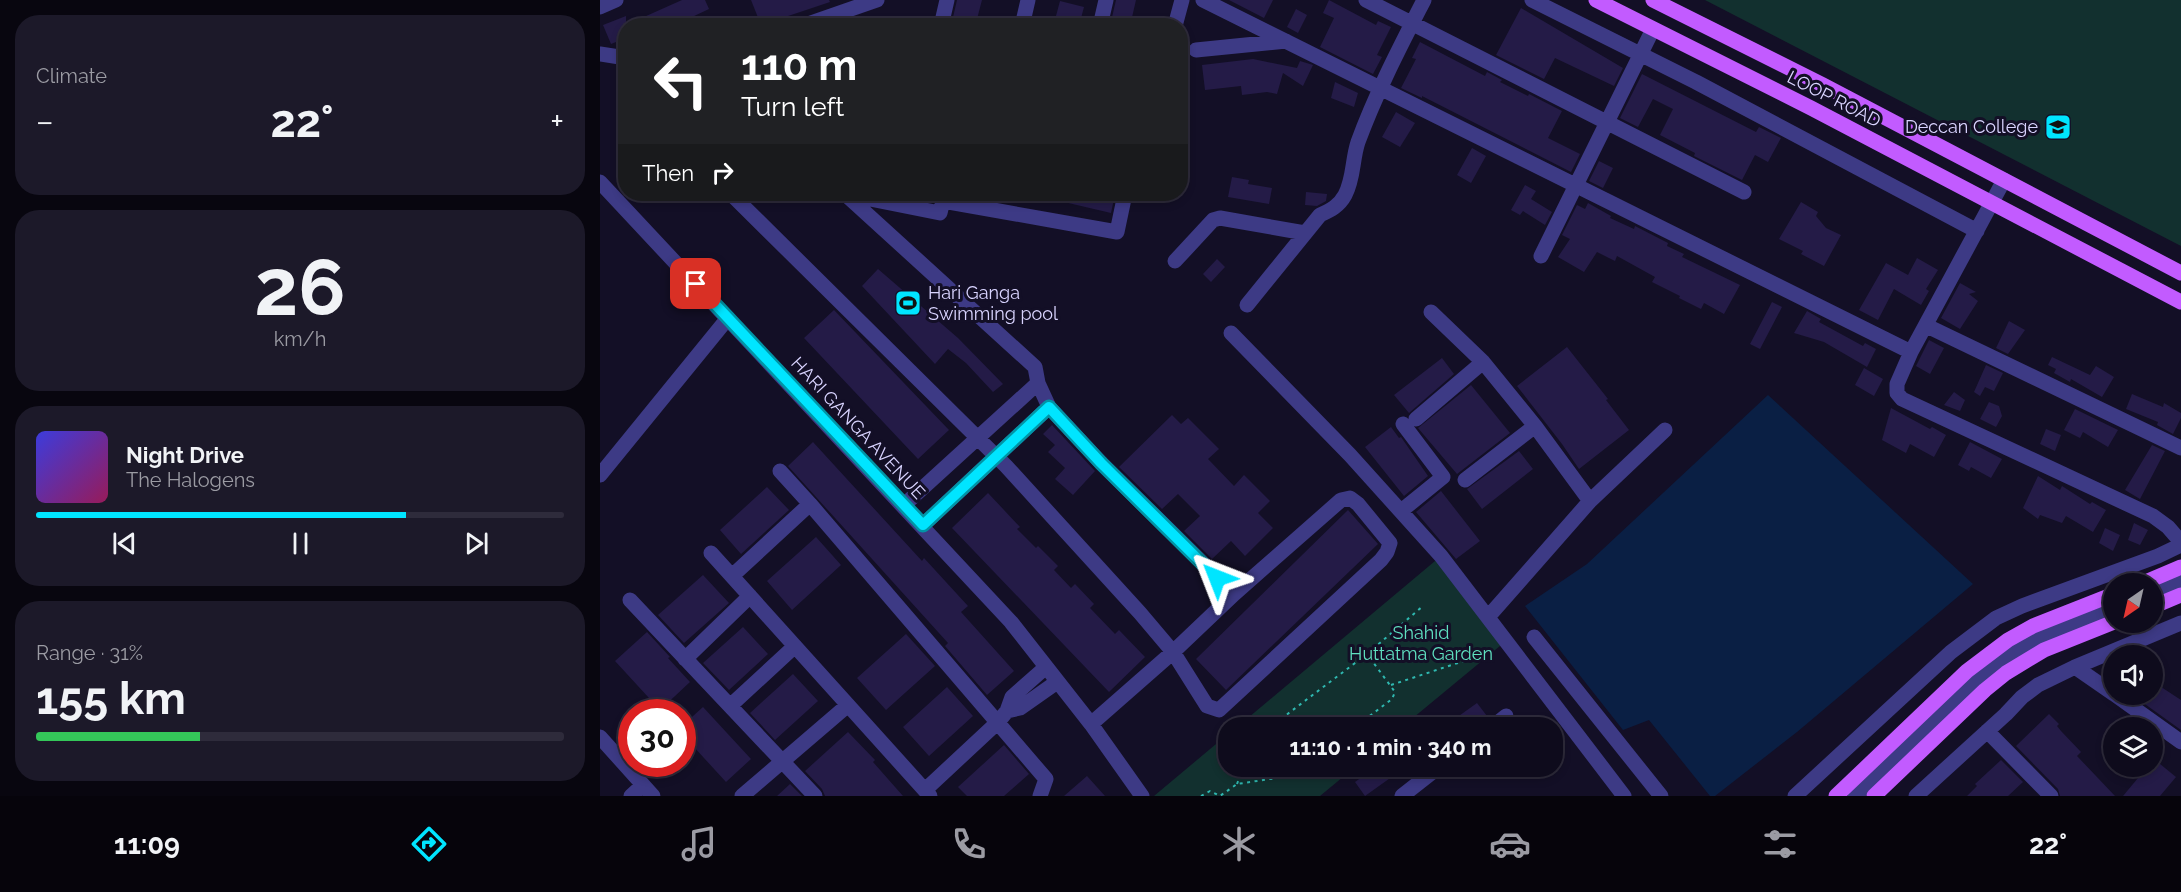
<!DOCTYPE html>
<meta charset="utf-8">
<style>
:root{--surface:#0e0b1c;--page:#1c1929;--text:#f1f3f6;--muted:#9b9ba3;--line:#2e2b3b;--accent:#00e5ff}
body{margin:0;font-family:Raleway,sans-serif;background:var(--page);color:var(--text);height:100vh;display:flex;flex-direction:column;font-size:22px;white-space:nowrap}
*{box-sizing:border-box;margin:0}
p{font-size:20px;color:var(--muted)}
.icon{flex:none;width:33px;height:33px;fill:none;stroke:currentColor;stroke-width:2;stroke-linecap:round;stroke-linejoin:round}
.map{position:relative;flex:1;overflow:hidden}
.drawer{display:flex;flex-direction:column;gap:15px;padding:15px;background:#08060f;width:600px}
.drawer>*{flex:none}
.guide{position:absolute;left:18px;top:18px;width:570px;height:183px;border-radius:24px;box-shadow:0 3px 9px #0003,0 0 0 2px var(--line);background:#202124;color:#fff;overflow:hidden}
.needle{width:39px;rotate:214deg}
.buttons{position:absolute;left:1503px;top:573px;display:grid;gap:12px}
.buttons a{display:grid;place-items:center;width:60px;height:60px;border-radius:50%;background:var(--surface);box-shadow:0 3px 9px #0003,0 0 0 2px var(--line);font-size:30px}
.speed{position:absolute;left:18px;top:699px;display:flex;gap:12px;font-size:30px;font-weight:700;text-align:center}
.speed>*{display:grid;place-content:center;width:78px;height:78px;border-radius:50%;background:var(--surface);box-shadow:0 3px 9px #0003,0 0 0 2px var(--line);line-height:1}
.speed .limit{border:9px solid #d22;background:#fff;color:#111}
.pin{position:absolute;display:grid;place-items:center;width:51px;height:51px;color:#fff;margin:-26px;border-radius:12px;box-shadow:0 3px 9px #0006}
.me{position:absolute;width:66px;margin:-33px;rotate:315deg;stroke-linejoin:round;filter:drop-shadow(0 0 4px #0008)}
.turn{display:flex;align-items:center;gap:21px;height:126px;padding:0 24px;font-size:27px}
.turn .icon{width:78px;height:78px;stroke-width:2.5}
.turn b{display:block;font-size:42px;line-height:51px}
.then{display:flex;align-items:center;height:57px;padding:0 24px;background:#0003;gap:12px;font-size:22px}
.big{font-size:45px;font-weight:700;line-height:1.1}
.drawer .tile{flex:1;display:flex;flex-direction:column;justify-content:center;gap:9px;min-width:0;padding:0 21px;border-radius:24px;background:var(--page)}
.drawer .dial{align-items:center;gap:0}
.dial b{font-size:78px;line-height:1}
.song{display:flex;align-items:center;gap:18px}
.cover{width:72px;height:72px;border-radius:9px;background:linear-gradient(135deg,hsl(240 70% 55%),hsl(330 70% 35%))}
.played{height:6px;border-radius:3px;background:linear-gradient(90deg,var(--accent) 70%,var(--line) 70%)}
.keys{display:flex;justify-content:space-around;direction:ltr}
.heat{display:flex;justify-content:space-between;align-items:center;font-size:33px;direction:ltr}
.charge{height:9px;border-radius:4px;background:linear-gradient(90deg,#34c759 31%,var(--line) 0)}
.trip{position:absolute;left:618px;top:717px;width:345px;height:60px;border-radius:24px;background:var(--surface);box-shadow:0 3px 9px #0003,0 0 0 2px var(--line);font-weight:700;line-height:60px;text-align:center}
.dock{display:flex;height:96px;justify-content:space-around;align-items:center;background:#06040b;color:var(--muted)}
.dock .icon{width:42px;height:42px}
.dock .on{color:var(--accent)}
.dock b{font-size:27px;color:var(--text)}
main{display:flex;flex:1;min-height:0}
.map>svg:first-child{display:block}
.green{fill:#12302f}
.water{fill:#0a1f44}
.building{fill:#241b47}
.lines{fill:none;stroke-linecap:round;stroke-linejoin:round}
.path{stroke:#2fb8b0;stroke-width:2;stroke-dasharray:3 4.5;stroke-linecap:butt}
.minor{stroke:#3d3a85;stroke-width:15}
.major{stroke:#c25bff;stroke-width:15}
.route-casing{stroke:#0095a6;stroke-width:15}
.route{stroke:#00e5ff;stroke-width:10}
.labels{text-anchor:middle;stroke-width:6;stroke-linejoin:round;paint-order:stroke}
.street-label{font-size:18px;fill:#d9d4ff;stroke:#130f26}
.poi-label{font-size:18px;fill:#d9d4ff;stroke:#130f26;text-anchor:end}
.park-label{font-size:18px;fill:#5fe0c0;stroke:#130f26}
</style>
<main>
<section class="drawer">
<div class="tile"><p>Climate</p>
<div class="heat"><a>−</a><b class="big">22°</b><a>+</a></div>
</div>
<div class="tile dial"><b>26</b><p>km/h</p></div>
<div class="tile">
<div class="song"><i class="cover"></i><div><b>Night Drive</b><p>The Halogens</p></div></div>
<div class="played"></div>
<div class="keys"><svg class="icon" aria-label="previous" viewBox="0 0 24 24"><path d="M18 5L8 12l10 7zM5 5v14"/></svg><svg class="icon" aria-label="pause" viewBox="0 0 24 24"><path d="M8 5v14M16 5v14"/></svg><svg class="icon" aria-label="next" viewBox="0 0 24 24"><path d="M6 5l10 7-10 7zM19 5v14"/></svg></div>
</div>
<div class="tile"><p>Range · 31%</p><b class="big">155 km</b><div class="charge"></div></div>
</section>
<div class="map">
<svg width="1581" height="796" viewBox="0 0 1581 796">
<rect width="100%" height="100%" fill="#130f26"/>
<path class="green" d="M1105,0H1581V246Z
M841,556L906,641L802,727L636,728Z
M628,734V766L755,767L720,796H554Z"/>
<path class="water" d="M1168,395L1373,584L1197,732L1115,796H1110L1049,720L1023,730L925,606L987,564Z"/>
<path class="building" d="M82,0H105L109,9L73,26H26V38L11,44L3,25L26,16V25Z
M151,0H229L230,2L161,25Z
M357,0H382L377,19L368,16L365,26H351Z
M516,0H536L530,26H510Z
M629,0H673L664,18Z
M729,0L776,25L778,21L791,27L777,55L782,57L773,74L720,47L734,18L723,13Z
M460,1L484,7L480,22L456,16Z
M921,8L1023,68L1014,86L955,58L944,79L896,55Z
M696,9L707,15L698,33L687,27Z
M820,42L885,76L887,72L902,80L900,82L928,96L929,94L962,111L948,138L980,154L971,172L822,96V98L801,88L816,59L812,58Z
M653,59L697,68L700,61L713,65L703,86L683,73L677,94L667,92L642,95L641,86L605,90L602,65Z
M1042,74L1156,132L1159,127L1181,138L1168,162L1155,155L1142,180L1094,156L1095,153L1060,135L1073,109L1053,99L1038,127L1020,118Z
M735,82L758,93L754,107L731,98Z
M796,112L815,123L800,147L782,137Z
M872,148L886,156L871,183L857,175Z
M999,161L1013,168L1003,188L989,181Z
M632,177L649,180L648,184L672,188L669,204L628,197Z
M925,185L936,191L931,199L952,212L945,225L923,211L920,215L911,210Z
M706,192L727,194L726,201L717,206L705,205Z
M448,194H515L511,213L447,198Z
M1201,202L1218,212L1216,216L1226,228L1241,235L1224,266L1201,254L1203,251L1179,239Z
M988,203L1011,216L1010,218L1034,229L1035,226L1068,243L1067,246L1084,254L1082,257L1140,285L1124,314L1104,303L1101,309L1079,298L1080,296L1052,282L1055,277L1017,256L1015,261L997,252L984,272L958,257L970,239L962,235L977,205L985,209Z
M1317,258L1338,270L1326,289L1329,291L1321,305L1294,289L1278,320L1259,310L1286,263L1308,275Z
M617,259L625,267L611,282L603,274Z
M278,269L358,338L403,384L393,392L366,363L348,349L335,364L262,286Z
M1360,283L1376,292L1369,294L1378,301L1360,329L1341,318Z
M1172,302L1182,307L1160,349L1150,344Z
M234,310L349,430L318,459L204,338Z
M1207,311L1221,319L1219,322L1263,346L1265,343L1276,349L1267,367L1224,342L1194,333Z
M1409,321L1425,330L1408,354L1396,348Z
M1329,340L1344,348L1330,374L1316,366Z
M967,347L1008,399L1006,400L1029,430L979,469L962,444L917,386Z
M1452,357L1490,375L1496,366L1514,377L1502,397L1471,379L1470,382L1454,373L1456,369L1448,365Z
M842,358L854,374L809,413L794,395Z
M1386,365L1403,373L1394,391L1385,387L1380,396L1374,392Z
M1264,368L1283,379L1274,396L1255,385Z
M871,385L910,433L857,474L818,428Z
M1354,392L1365,400L1360,411L1344,405Z
M1532,394L1563,407L1564,403L1581,413V418L1573,434L1557,425L1558,422L1526,409Z
M1389,402L1399,406L1402,416L1396,427L1380,419Z
M1291,408L1330,429L1332,427L1346,435L1334,457L1310,444L1306,453L1282,440Z
M1475,409L1518,430L1508,447L1483,432L1480,438L1464,430Z
M572,415L581,424L588,418L619,449L608,459L634,486L644,475L670,501L658,513L673,528L645,556L631,541L612,559L584,531L600,516L578,494L562,509L519,467Z
M452,425L495,471L473,495L455,479L465,468L448,452L455,445L443,434Z
M791,427L799,438L801,437L828,476L804,496L765,447Z
M1446,429L1461,435L1455,451L1440,444Z
M213,442L322,561L324,558L368,606L361,612L414,671L387,695L345,646L348,643L188,466Z
M1370,442L1402,459L1391,478L1371,467L1369,471L1358,465Z
M1552,445L1565,451L1540,499L1525,490Z
M919,451L933,469L882,509L867,489Z
M1438,476L1460,490L1462,486L1490,504L1492,502L1506,510L1493,532L1466,516L1462,523L1440,515L1438,519L1423,508Z
M167,487L189,510L141,554L120,530Z
M841,491L880,541L856,559L816,512Z
M388,493L420,527L417,529L436,548L438,546L458,566L454,570L471,588L475,584L494,604L490,608L515,634L519,630L545,657L509,692L352,528Z
M748,510L778,544L626,690L596,659Z
M1534,523L1548,530L1540,545L1528,540Z
M1505,528L1520,535L1513,551L1499,543Z
M216,537L241,565L192,610L167,581Z
M103,575L129,603L84,643L58,615Z
M143,627L168,654L129,690L103,663Z
M47,632L70,657L68,658L90,682L60,710L15,661Z
M306,634L335,666L286,710L257,678Z
M193,674L218,701L175,740L150,713Z
M1552,681L1581,700V730L1531,694H1552Z
M347,687L373,716L329,756L303,727Z
M877,703L887,716L870,728H842Z
M103,707L151,759L126,782L82,734V726Z
M1449,714L1459,724L1457,726L1461,731L1481,752L1477,756L1515,796H1460L1458,789L1416,746Z
M248,732L275,760L273,762L303,796H225L222,789L205,771Z
M404,745L429,774L404,796H367L358,787Z
M1554,759L1576,777L1560,796H1523L1548,766H1552Z
M1401,760L1423,782L1408,796H1367L1377,786L1375,784Z
M777,766H807L765,796L755,782Z
M487,776L505,796H464Z
M190,784L202,796H177Z"/>
<g class="lines">
<path class="path" d="M767,654L823,606
M791,685L876,657
M669,728L767,654L795,692L792,699L754,728
M691,773L695,766
M637,784L644,766
M601,796L610,791L620,796L637,784L690,776L702,766"/>
<path class="minor" d="M603,0L1311,352
M766,0L1144,192
M932,0L1096,82L1377,231
M0,7L16,0
M202,26L277,0
M341,26L347,0
M422,26L428,0
M500,26L506,0
M575,26L582,0
M596,50L686,41
M0,54L26,58
M1404,180L1311,352L1297,384V393L1302,399L1553,516L1568,527L1581,542
M0,182L411,622L491,724L542,796
M131,194L406,466L540,613L573,652L634,594L741,500L750,498L758,504L790,543L787,552L781,560L619,710L607,706L573,652L491,724
M245,194L435,367L438,383L304,505
M245,194L340,213L343,201L517,232L525,194
M941,256L1053,29
M575,261L613,220L620,218L705,233
M647,305L720,215C731,210 739,206 745,195C754,178 752,160 758,142C776,93 800,47 824,0
M831,312L883,362L935,426L990,501
M1327,326L1581,448
M631,333L750,455L841,556L1024,796
M438,383L449,407L501,463L634,594
M816,419L883,362
M180,471L210,504
M0,475L128,318
M865,480L935,426
M801,511L843,477L803,424
M323,525L449,407
M111,553L330,796
M132,576L210,504L446,779L440,796
M1552,593L1581,581
M30,600L215,796
M888,617L990,501L1065,430
M934,637L1061,796
M85,659L150,596
M1475,667L1514,694
M1514,694L1581,742
M130,706L195,646
M407,711L420,708L457,682
M891,728L906,716
M1387,731L1451,796
M0,737L53,796
M325,790L398,722L407,711L412,697L446,667
M31,796L43,785
M142,796L248,705
M802,796L840,766
M1195,796L1351,652L1396,618L1422,606L1558,556L1581,545
M1255,796L1376,681L1398,663L1438,638L1514,608
M1316,796L1406,714L1422,697L1438,685L1475,667L1581,623"/>
<path class="major" d="M996,0L1211,108L1581,302
M1053,0L1223,85L1581,273
M1541,584L1581,567
M1552,607L1581,595
M1236,796L1367,671L1408,640L1433,626L1514,594
M1274,796L1385,690L1406,673L1444,650L1514,622"/>
</g>
<g class="lines">
<defs>
<path id="route" d="M96,284L323,525L449,407L501,463L617,578"/>
</defs>
<use href="#route" class="route-casing"/>
<use href="#route" class="route"/>
</g>
<defs>
<symbol id="university-square" viewBox="-11 -11 22 22"><rect x="-9" y="-9" width="18" height="18" rx="4" fill="#00e5ff" stroke="#130f26"/><path d="M0-5L7-2L0 1L-7-2ZM-4 1L0 2.5L4 1V4Q0 6-4 4Z" fill="#111"/></symbol>
<symbol id="stadium-square" viewBox="-11 -11 22 22"><rect x="-9" y="-9" width="18" height="18" rx="4" fill="#00e5ff" stroke="#130f26"/><path d="M0-5a6.5 5 0 1 0 0 10a6.5 5 0 1 0 0-10ZM-3.5-1.8h7v3.6h-7Z" fill="#111"/></symbol>
</defs>
<g fill-rule="evenodd">
<use href="#university-square" x="1443" y="112" width="30" height="30"/>
<use href="#stadium-square" x="293" y="288" width="30" height="30"/>
</g>
<g class="labels">
<g class="street-label">
<text transform="translate(1234 99) rotate(27)" y="6">LOOP ROAD</text>
<text transform="translate(258 428) rotate(47)" y="6">HARI GANGA AVENUE</text>
</g>
<g class="poi-label">
<text x="1438" y="133">Deccan College</text>
<text x="328" y="299" text-anchor="start">Hari Ganga<tspan x="328" dy="21">Swimming pool</tspan></text>
</g>
<g class="park-label">
<text x="821" y="639">Shahid<tspan x="821" dy="21">Huttatma Garden</tspan></text>
</g>
</g>
</svg>
<div class="buttons">
<a><svg class="needle" viewBox="-14 -14 28 28"><path d="M0-13l5 13h-10z" fill="#e53935"/><path d="M0 13l5-13h-10z" fill="#9b9ba3"/></svg></a>
<a><svg class="icon" aria-label="sound" viewBox="0 0 24 24"><path d="M4 9h4l5-4v14l-5-4H4zM17 9q2 3 0 6"/></svg></a>
<a><svg class="icon" aria-label="layers" viewBox="0 0 24 24"><path d="M12 4l9 5-9 5-9-5zM3 14l9 5 9-5"/></svg></a>
</div>
<div class="speed"><div class="limit">30</div></div>
<div class="pin" style="left:96px;top:284px;background:#d93025"><svg class="icon" aria-label="arrive" viewBox="0 0 24 24"><path d="M6 21V4h12l-3 4 3 4H6"/></svg></div>
<svg class="me" style="left:617px;top:578px" viewBox="-20 -20 40 40"><path d="M0-17L14 15 0 8-14 15z" fill="#00e5ff" stroke="#fff" stroke-width="4"/></svg>
<div class="trip">11:10 · 1 min · 340 m</div>
<div class="guide">
<div class="turn"><svg class="icon" aria-label="left" viewBox="0 0 24 24"><path d="M17 20v-9H6M10 6l-5 5 5 5"/></svg><div><b>110 m</b>Turn left</div></div>
<div class="then">Then<svg class="icon" aria-label="right" viewBox="0 0 24 24"><path d="M7 20v-9h11M14 6l5 5-5 5"/></svg></div>
</div>
</div>
</main>
<nav class="dock">
<b>11:09</b>
<svg class="icon on" aria-label="directions" viewBox="0 0 24 24"><path d="M12 3l9 9-9 9-9-9zM9 14v-3h6M13 9l2 2-2 2"/></svg>
<svg class="icon" aria-label="music" viewBox="0 0 24 24"><path d="M9 18V5l10-2v13"/><circle cx="6" cy="18" r="3"/><circle cx="16" cy="16" r="3"/></svg>
<svg class="icon" aria-label="phone" viewBox="0 0 24 24"><path d="M5 4h4l2 5-3 2q2 4 5 5l2-3 5 2v4C11 20 4 13 5 4z"/></svg>
<svg class="icon" aria-label="climate" viewBox="0 0 24 24"><path d="M12 3v18M4 7l16 10M4 17L20 7"/></svg>
<svg class="icon" aria-label="car" viewBox="0 0 24 24"><path d="M5 17H2v-5l4-1 3-4h7l3 4 3 1v5h-3M9 17h6M6 11h13"/><circle cx="7" cy="17" r="2"/><circle cx="17" cy="17" r="2"/></svg>
<svg class="icon" aria-label="filters" viewBox="0 0 24 24"><path d="M4 7h16M4 17h16"/><circle cx="9" cy="7" r="2"/><circle cx="15" cy="17" r="2"/></svg>
<b>22°</b>
</nav>
